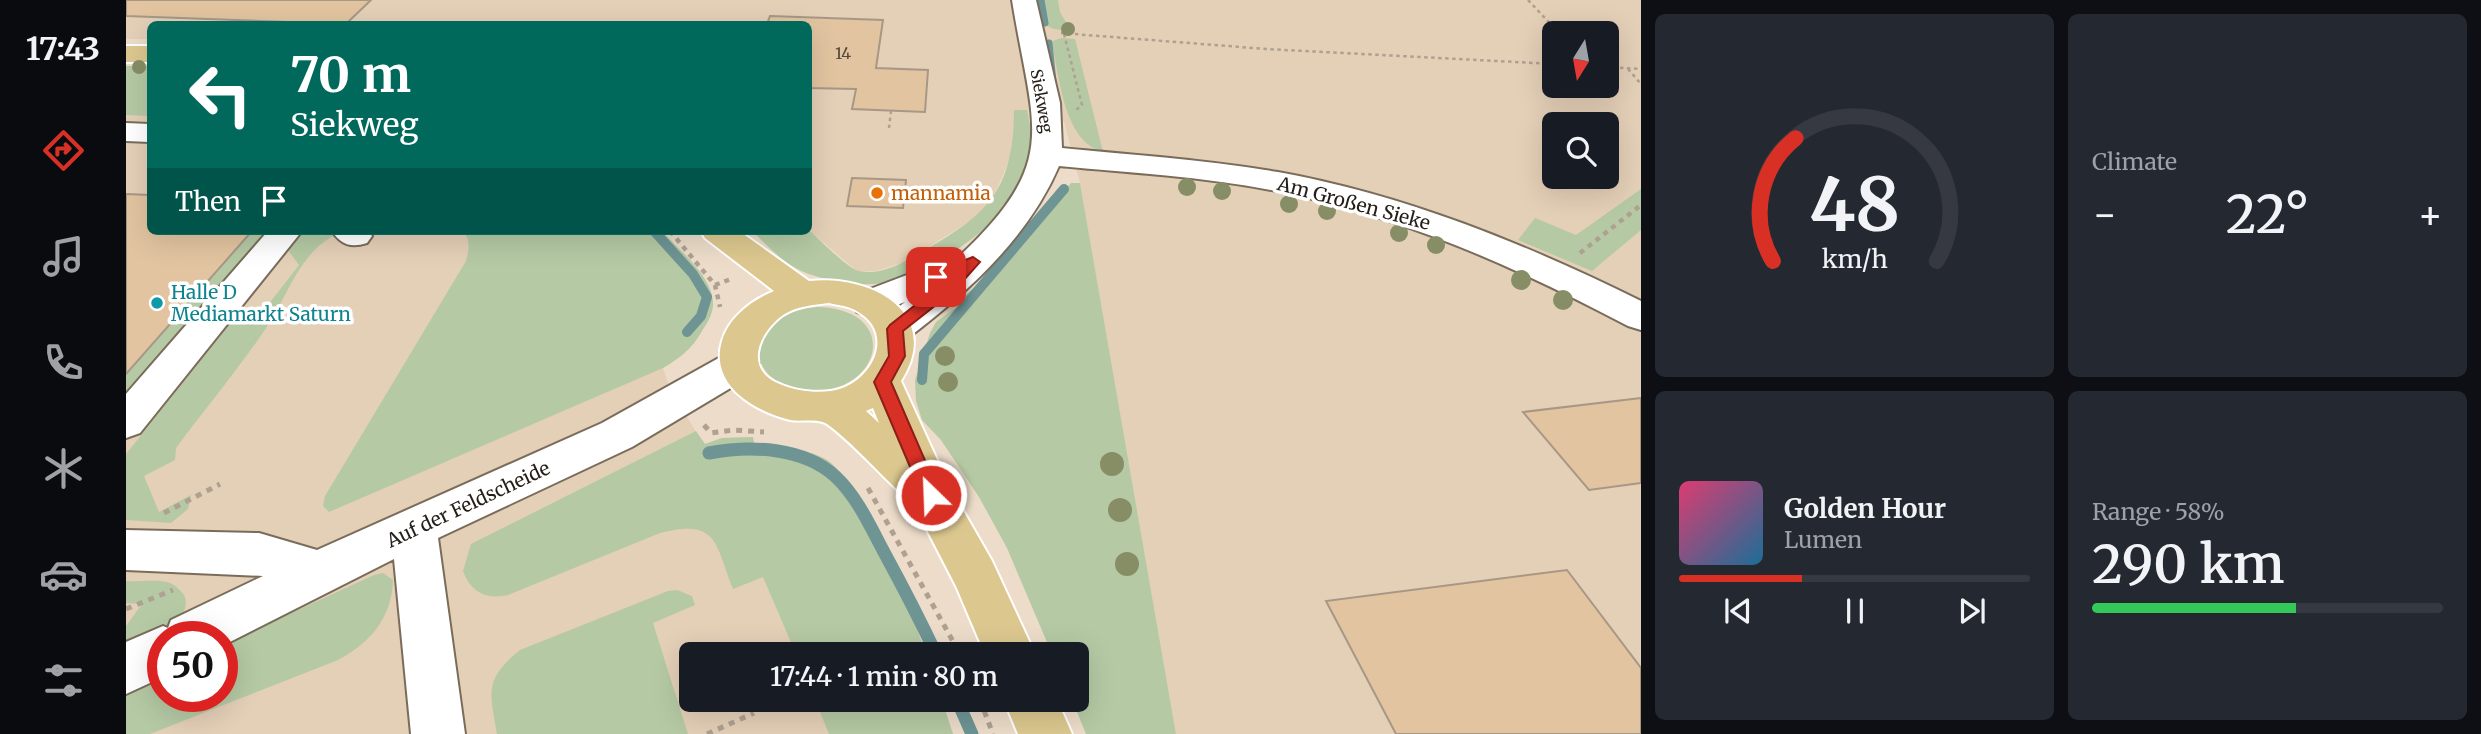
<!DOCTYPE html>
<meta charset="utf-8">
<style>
:root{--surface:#171b24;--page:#242831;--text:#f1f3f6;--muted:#9ea1a6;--line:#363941;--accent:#d93025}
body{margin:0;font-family:Merriweather,serif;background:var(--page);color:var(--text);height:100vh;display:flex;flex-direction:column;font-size:26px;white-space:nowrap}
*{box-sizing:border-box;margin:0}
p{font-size:23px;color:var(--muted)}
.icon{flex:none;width:38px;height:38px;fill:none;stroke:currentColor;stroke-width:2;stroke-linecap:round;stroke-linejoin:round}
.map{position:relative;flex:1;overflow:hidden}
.details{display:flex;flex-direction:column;gap:14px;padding:14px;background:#0d0f14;width:840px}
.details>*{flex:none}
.banner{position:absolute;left:21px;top:21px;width:665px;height:214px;border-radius:10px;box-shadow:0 7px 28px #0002;background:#00695c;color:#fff;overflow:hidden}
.needle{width:46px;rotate:191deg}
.tools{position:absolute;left:1416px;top:21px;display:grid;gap:14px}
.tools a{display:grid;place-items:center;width:77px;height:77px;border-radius:10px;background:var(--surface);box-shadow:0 7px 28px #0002;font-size:35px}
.speed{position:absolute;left:21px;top:621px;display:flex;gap:14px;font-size:35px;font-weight:700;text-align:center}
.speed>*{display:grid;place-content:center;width:91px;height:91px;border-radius:50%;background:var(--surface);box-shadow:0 7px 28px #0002;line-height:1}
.speed .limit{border:10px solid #d22;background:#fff;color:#111}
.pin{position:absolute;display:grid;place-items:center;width:60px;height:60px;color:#fff;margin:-30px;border-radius:14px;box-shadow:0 4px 10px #0006}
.me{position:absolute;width:77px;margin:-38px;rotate:336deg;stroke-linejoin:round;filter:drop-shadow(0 0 5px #0008)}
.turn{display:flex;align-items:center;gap:24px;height:147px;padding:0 28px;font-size:32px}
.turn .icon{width:91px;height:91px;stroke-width:2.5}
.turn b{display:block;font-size:49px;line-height:60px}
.then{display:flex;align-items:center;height:66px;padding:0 28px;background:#0003;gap:14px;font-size:26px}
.big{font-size:52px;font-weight:600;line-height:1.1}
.details .card{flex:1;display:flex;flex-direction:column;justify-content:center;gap:10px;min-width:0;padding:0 24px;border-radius:10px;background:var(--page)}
.details .dial{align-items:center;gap:0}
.dial svg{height:182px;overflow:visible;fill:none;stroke:var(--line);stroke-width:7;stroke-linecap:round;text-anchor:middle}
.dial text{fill:var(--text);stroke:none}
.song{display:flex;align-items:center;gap:21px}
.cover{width:84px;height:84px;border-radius:10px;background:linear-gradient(135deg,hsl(340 70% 55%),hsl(200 70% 35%))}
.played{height:7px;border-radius:4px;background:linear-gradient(90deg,var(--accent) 35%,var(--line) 35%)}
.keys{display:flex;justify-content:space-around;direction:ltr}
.heat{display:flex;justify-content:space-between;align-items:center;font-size:38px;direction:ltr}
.charge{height:10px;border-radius:5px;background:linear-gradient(90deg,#34c759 58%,var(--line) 0)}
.details .tiles{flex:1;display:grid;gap:14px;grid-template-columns:repeat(2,1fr)}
.trip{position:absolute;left:553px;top:642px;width:410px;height:70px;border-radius:10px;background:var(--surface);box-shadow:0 7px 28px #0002;font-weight:600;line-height:70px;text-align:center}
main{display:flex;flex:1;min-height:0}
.tab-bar{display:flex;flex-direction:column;width:126px;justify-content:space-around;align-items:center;background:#090b0e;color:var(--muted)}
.tab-bar .icon{width:49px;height:49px}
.tab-bar .current{color:var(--accent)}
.tab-bar b{font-size:32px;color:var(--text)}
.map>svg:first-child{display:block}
.built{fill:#e4cfb7;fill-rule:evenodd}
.green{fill:#b5c9a4}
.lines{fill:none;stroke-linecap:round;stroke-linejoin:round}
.stream-far2{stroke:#6e9494;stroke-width:7}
.stream-far1{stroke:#6e9494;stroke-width:10}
.stream{stroke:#6e9494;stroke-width:13}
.building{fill:#e2c4a0;stroke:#a79886;stroke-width:2}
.minor-casing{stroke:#7a6c5b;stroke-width:4}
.major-casing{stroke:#fff;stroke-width:4}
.path-far2{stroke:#aea191;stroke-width:2.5;stroke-dasharray:3.5 3.5;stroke-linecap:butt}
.path-far1{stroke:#aea191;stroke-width:4.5;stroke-dasharray:5 5;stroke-linecap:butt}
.path{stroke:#aea191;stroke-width:5;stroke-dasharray:6 6;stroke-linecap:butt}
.minor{fill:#fff;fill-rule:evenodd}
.major{fill:#dcc88f;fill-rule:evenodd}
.tree{fill:#878e66}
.route{fill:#d93025;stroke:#8d1f18;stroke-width:2}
.food-dot{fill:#e8710a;stroke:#fff;stroke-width:2.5}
.culture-dot{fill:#0f9aa8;stroke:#fff;stroke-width:2.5}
.labels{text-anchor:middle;stroke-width:7;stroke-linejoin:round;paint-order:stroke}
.number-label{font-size:16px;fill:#544839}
.far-street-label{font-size:16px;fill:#241e17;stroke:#fff}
.food-label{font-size:19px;fill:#c56008;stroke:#fff;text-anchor:start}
.street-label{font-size:19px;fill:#241e17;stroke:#fff}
.culture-label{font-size:19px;fill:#0d838f;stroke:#fff;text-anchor:start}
</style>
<main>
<nav class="tab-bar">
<b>17:43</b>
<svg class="icon current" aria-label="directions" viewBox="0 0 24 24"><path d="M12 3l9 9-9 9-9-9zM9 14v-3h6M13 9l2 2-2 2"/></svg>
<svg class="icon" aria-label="music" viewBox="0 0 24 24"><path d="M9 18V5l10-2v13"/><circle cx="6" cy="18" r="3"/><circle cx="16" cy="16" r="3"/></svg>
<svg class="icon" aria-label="phone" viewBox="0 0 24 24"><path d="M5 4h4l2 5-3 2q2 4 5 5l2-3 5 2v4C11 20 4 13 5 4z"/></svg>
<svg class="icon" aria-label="climate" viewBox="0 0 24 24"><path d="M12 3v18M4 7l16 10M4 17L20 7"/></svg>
<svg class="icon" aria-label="car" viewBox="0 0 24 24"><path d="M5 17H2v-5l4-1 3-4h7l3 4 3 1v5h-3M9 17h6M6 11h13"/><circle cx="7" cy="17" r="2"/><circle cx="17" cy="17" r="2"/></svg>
<svg class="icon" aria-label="filters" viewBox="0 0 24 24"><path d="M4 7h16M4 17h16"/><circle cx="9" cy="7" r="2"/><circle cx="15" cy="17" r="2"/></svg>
</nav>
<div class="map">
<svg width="1515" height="734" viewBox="0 0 1515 734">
<rect width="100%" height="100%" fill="#ecdcc9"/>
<path class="built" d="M0,0H1515V734H1050L954,183L938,121L903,119L901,110H889L884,159L865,202L849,218L778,262L750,271H731L683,230L682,24H24V39H0ZM1428,33H1480V86H1428ZM1428,124H1480V177H1428Z
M0,70L24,71V231H510L551,333L537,368L543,386L570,432L579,444L596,438L627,437L628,443L700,460L722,480L787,615L800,654H565V700H816L827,734H0ZM37,637H96V696H37Z"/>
<path class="green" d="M909,0H932L934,12L945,31L928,29L913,22Z
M935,38L949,39L977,152C937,141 934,77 926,44L927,41Z
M0,66H24V116L0,115Z
M888,110H901C903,122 908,135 906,148C899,198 860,232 819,257C802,267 785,279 765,282C740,287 710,283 686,275C661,268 644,248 626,231L683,230C694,240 721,268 733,271C755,276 776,263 794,253C862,214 887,192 888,110Z
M945,183H954L1050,734H960L946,700H950V654H926L881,548L853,497L815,440L796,420L790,401L789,380L804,333L810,322L842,299L838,296L872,269Z
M1515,189V230L1466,271L1392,240L1409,218L1450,235Z
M126,231H146L0,403V374Z
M179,231H203L207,236C171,256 161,299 138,331C111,371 79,409 50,448L49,460L18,476L33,512L65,495L62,509L45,523L0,520V454L108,319L142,305L173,265L162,250Z
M336,231H536C553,250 589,278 587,306C586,316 581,323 576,331C566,349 554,358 537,368L203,512L197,506L199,496L340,261C343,250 345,238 336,231Z
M691,307C779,309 755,400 676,390C632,385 616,342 655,317C666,310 679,308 691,307Z
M570,431L579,444L596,438L627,437L628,443C650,448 682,448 701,460C733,480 787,615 800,654H670L637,577L607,589C589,543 592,518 534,533L382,595C359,600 345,592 337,571L345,544Z
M257,573L267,580C266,618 244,643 212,660L24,734H0V690L37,673V696H96V645L248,575Z
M0,581C13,582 32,579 44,583C49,585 57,592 59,597C67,623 17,644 0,654V626L16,604L0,603Z
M551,590L566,596L569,605L527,623L562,734H371C364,692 357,680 394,650L542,591Z
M689,700H816L827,734H703Z"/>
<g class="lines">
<path class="stream-far2" d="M915,0L919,23
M923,43L927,82"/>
<path class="stream-far1" d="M528,231L567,274L581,297L575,316L561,332
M796,380L798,354L938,189"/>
<path class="stream" d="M583,453C624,445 678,447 710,477C732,498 745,528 759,554C777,587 794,620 810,654
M831,700L846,734"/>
</g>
<path class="building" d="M0,0H245L220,24L0,16Z
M644,16L757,20L750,68L802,70L799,112L726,109L730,89L682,88V24H641Z
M726,178L780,180L777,208L721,206Z
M0,194L24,195V231H126L0,374Z
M1515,398V483L1463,490L1397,412Z
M1441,570L1515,668V734H1270L1200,601Z"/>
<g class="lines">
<defs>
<path id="minor" d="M886,0H910L934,103L936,148C1008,155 1081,160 1152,172C1279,195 1400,244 1515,301V330L1502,326C1392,268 1278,217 1155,192C1082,177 1007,173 933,166C902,238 843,291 782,338L769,342L756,338L751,329L756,320L779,302L744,315L731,312L726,303L731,294L807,265L819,261L826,263C937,161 907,132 886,0Z
M0,123L24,124V142L0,141Z
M142,231H176L14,433L0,438V394Z
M206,231H242L246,236L241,243C225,248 215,245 206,231Z
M614,350L628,354L633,364L628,374L506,447L312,538L339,734H285L268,559L96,646V637H37V677L0,694V642L37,626L42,628L45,620L137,576L0,570V530L133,533L191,550L476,423L600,354Z"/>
<path id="major" d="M0,46H24V62H0Z
M575,231H613L683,281C745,274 818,313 775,381L823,486L866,561L909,654H859L830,586L784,497L776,494C754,474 724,440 701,424C692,418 675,422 664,420C628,411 583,385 596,341C603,317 626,300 648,291L579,238ZM703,303C711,305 722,306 729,310C767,329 752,372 719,387C700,395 674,392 656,385C617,371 631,334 657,315C671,306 687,305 703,303ZM747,408L753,423L740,411Z
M878,700H931L946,734H892Z"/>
</defs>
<use href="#minor" class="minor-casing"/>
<use href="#major" class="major-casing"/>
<path class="path-far2" d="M1402,0L1433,33
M935,33L1140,49L1428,64
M938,34L956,105L950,110
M1480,67L1515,69
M1502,69L1515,84
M763,128L765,111"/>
<path class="path-far1" d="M544,231L589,285L594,307
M1454,253L1515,205
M589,285L605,279"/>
<path class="path" d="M578,425L585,433L607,430L638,432
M742,488L834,654
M38,513L94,484
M0,609L47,590
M854,700L867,734
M581,734L628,713"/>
<use href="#minor" class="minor"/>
<use href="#major" class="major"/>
</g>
<g class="tree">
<circle cx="942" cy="29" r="7"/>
<circle cx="13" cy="67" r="7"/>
<circle cx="1061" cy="187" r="9"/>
<circle cx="1096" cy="191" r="9"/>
<circle cx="1163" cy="204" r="9"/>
<circle cx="1201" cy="211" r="9"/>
<circle cx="1273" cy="233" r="9"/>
<circle cx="1310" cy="245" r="9"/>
<circle cx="1395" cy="280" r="10"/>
<circle cx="1437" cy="300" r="10"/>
<circle cx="819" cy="356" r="10"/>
<circle cx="822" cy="382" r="10"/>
<circle cx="986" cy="464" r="12"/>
<circle cx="994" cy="510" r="12"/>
<circle cx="1001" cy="564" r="12"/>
</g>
<path class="route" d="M847,257L854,262L829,290L777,331L779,356L765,382L814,495L812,500L805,503L799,500L796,495L748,382L763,356L761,329L764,325L826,276L810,282L804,281L802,277L804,274Z"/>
<circle class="food-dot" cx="751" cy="193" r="7"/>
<circle class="culture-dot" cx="31" cy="303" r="7"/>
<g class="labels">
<g class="number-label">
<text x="717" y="59">14</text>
</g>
<g class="far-street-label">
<text transform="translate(916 101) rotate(80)" y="6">Siekweg</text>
</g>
<g class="food-label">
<text x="765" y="200">mannamia</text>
</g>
<g class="street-label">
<text transform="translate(1228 203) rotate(15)" y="7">Am Großen Sieke</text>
<text transform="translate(342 504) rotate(-25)" y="7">Auf der Feldscheide</text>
</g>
<g class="culture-label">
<text x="45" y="299">Halle D<tspan x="45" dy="22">Mediamarkt Saturn</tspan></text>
</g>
</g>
</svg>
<div class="tools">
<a><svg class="needle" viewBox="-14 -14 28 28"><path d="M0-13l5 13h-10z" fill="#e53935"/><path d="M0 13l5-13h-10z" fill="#9ea1a6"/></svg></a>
<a><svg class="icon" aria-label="search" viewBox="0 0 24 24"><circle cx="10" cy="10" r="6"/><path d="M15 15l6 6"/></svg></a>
</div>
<div class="speed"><div class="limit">50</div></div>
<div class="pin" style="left:810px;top:277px;background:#d93025"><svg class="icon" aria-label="arrive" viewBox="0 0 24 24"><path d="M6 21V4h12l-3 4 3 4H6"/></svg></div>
<svg class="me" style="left:805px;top:495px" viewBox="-20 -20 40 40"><circle r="17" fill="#d93025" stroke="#fff" stroke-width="3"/><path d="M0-11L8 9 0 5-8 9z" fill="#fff"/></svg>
<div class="trip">17:44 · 1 min · 80 m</div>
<div class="banner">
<div class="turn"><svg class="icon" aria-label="left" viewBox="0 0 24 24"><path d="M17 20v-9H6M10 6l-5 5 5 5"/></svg><div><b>70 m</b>Siekweg</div></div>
<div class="then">Then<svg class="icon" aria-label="arrive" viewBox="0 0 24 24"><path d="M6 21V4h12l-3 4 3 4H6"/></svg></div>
</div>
</div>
<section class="details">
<div class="tiles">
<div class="card dial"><svg viewBox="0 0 100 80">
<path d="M14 69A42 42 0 1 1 86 69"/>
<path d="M14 69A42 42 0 0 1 24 15" stroke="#d93025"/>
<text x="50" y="56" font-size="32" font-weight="700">48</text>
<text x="50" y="72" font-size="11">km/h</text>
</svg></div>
<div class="card"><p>Climate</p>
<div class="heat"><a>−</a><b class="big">22°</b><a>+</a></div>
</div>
<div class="card">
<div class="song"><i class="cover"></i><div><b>Golden Hour</b><p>Lumen</p></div></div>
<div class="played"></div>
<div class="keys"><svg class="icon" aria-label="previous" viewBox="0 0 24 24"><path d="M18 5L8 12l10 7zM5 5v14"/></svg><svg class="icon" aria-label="pause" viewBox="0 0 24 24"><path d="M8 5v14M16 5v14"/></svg><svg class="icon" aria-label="next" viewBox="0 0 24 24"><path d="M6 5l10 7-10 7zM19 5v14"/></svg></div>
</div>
<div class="card"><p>Range · 58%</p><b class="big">290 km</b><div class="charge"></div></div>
</div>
</section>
</main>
